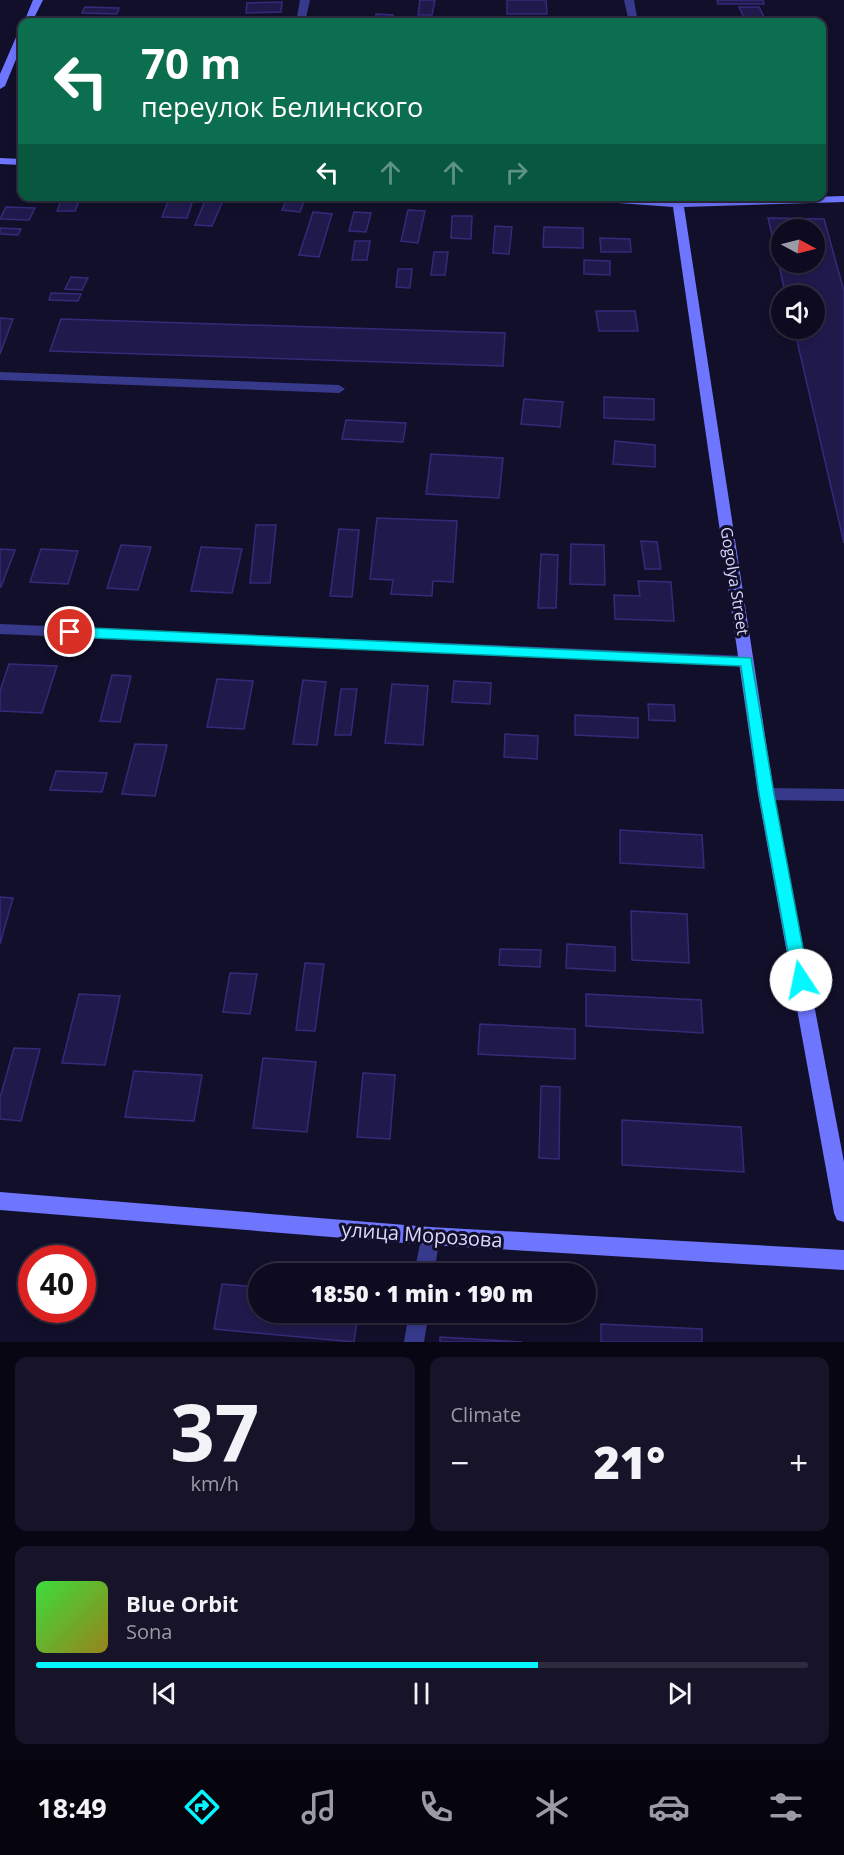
<!DOCTYPE html>
<meta charset="utf-8">
<style>
:root{--surface:#0e0b20;--page:#171429;--text:#f1f3f6;--muted:#9b9ba5;--line:#2e2b3e;--accent:#03f7ff}
body{margin:0;font-family:"Open Sans",sans-serif;background:var(--page);color:var(--text);height:100vh;display:flex;flex-direction:column;font-size:22px;white-space:nowrap}
*{box-sizing:border-box;margin:0}
p{font-size:20px;color:var(--muted)}
.icon{flex:none;width:33px;height:33px;fill:none;stroke:currentColor;stroke-width:2;stroke-linecap:round;stroke-linejoin:round}
.map{position:relative;height:1342px;overflow:hidden}
.sheet{display:flex;flex-direction:column;gap:15px;padding:15px;background:#080612;flex:1}
.sheet>*{flex:none}
.hud{position:absolute;left:18px;top:18px;width:808px;height:183px;border-radius:12px;box-shadow:0 3px 9px #0003,0 0 0 2px var(--line);background:#0b6e4f;color:#fff;overflow:hidden}
.needle{width:39px;rotate:97deg}
.tools{position:absolute;left:771px;top:219px;display:grid;gap:12px}
.tools a{display:grid;place-items:center;width:54px;height:54px;border-radius:50%;background:var(--surface);box-shadow:0 3px 9px #0003,0 0 0 2px var(--line);font-size:30px}
.speed{position:absolute;left:18px;top:1245px;display:flex;gap:12px;font-size:30px;font-weight:700;text-align:center}
.speed>*{display:grid;place-content:center;width:78px;height:78px;border-radius:50%;background:var(--surface);box-shadow:0 3px 9px #0003,0 0 0 2px var(--line);line-height:1}
.speed .limit{border:9px solid #d22;background:#fff;color:#111}
.pin{position:absolute;display:grid;place-items:center;width:51px;height:51px;color:#fff;margin:-26px;border:3px solid #fff;border-radius:50%;box-shadow:0 2px 6px #0007}
.me{position:absolute;width:66px;margin:-33px;rotate:349deg;stroke-linejoin:round;filter:drop-shadow(0 0 4px #0008)}
.turn{display:flex;align-items:center;gap:21px;height:126px;padding:0 24px;font-size:27px}
.turn .icon{width:78px;height:78px;stroke-width:2.5}
.turn b{display:block;font-size:42px;line-height:51px}
.lanes{display:flex;align-items:center;height:57px;padding:0 24px;background:#0003;justify-content:center;gap:30px;direction:ltr}
.lanes .off{opacity:.35}
.big{font-size:45px;font-weight:800;line-height:1.1}
.sheet .tile{flex:1;display:flex;flex-direction:column;justify-content:center;gap:9px;min-width:0;padding:0 21px;border-radius:12px;background:var(--page)}
.sheet .dial{align-items:center;gap:0}
.dial b{font-size:78px;line-height:1}
.song{display:flex;align-items:center;gap:18px}
.cover{width:72px;height:72px;border-radius:9px;background:linear-gradient(135deg,hsl(120 70% 55%),hsl(50 70% 35%))}
.played{height:6px;border-radius:3px;background:linear-gradient(90deg,var(--accent) 65%,var(--line) 65%)}
.keys{display:flex;justify-content:space-around;direction:ltr}
.heat{display:flex;justify-content:space-between;align-items:center;font-size:33px;direction:ltr}
.sheet .tiles{flex:1;display:grid;gap:15px;grid-template-columns:1fr 1fr}
.tile:last-child{grid-column:span 2}
.trip{position:absolute;left:248px;top:1263px;width:348px;height:60px;border-radius:30px;background:var(--surface);box-shadow:0 3px 9px #0003,0 0 0 2px var(--line);font-weight:800;line-height:60px;text-align:center}
.dock{display:flex;height:96px;justify-content:space-around;align-items:center;background:#06040d;color:var(--muted)}
.dock .icon{width:42px;height:42px}
.dock .active{color:var(--accent)}
.dock b{font-size:27px;color:var(--text)}
.map>svg:first-child{display:block}
.building{fill:#201a4c;stroke:#352a79;stroke-width:1.5;fill-rule:evenodd}
.lines{fill:none;stroke-linecap:round;stroke-linejoin:round}
.lane{fill:#373a8b;fill-rule:evenodd}
.street{fill:#373a8b;fill-rule:evenodd}
.secondary{fill:#6e75ff;fill-rule:evenodd}
.route{fill:#03f7ff;stroke:#02a1a6;stroke-width:1.5}
.labels{text-anchor:middle;stroke-width:6;stroke-linejoin:round;paint-order:stroke}
.street-label{font-size:16px;fill:#d9d7ff;stroke:#120f2a}
.near-street-label{font-size:20px;fill:#d9d7ff;stroke:#120f2a}
</style>
<div class="map">
<svg width="844" height="1342" viewBox="0 0 844 1342">
<rect width="100%" height="100%" fill="#120f2a"/>
<path class="building" d="M420,0H435L432,15H418Z
M507,0H546L547,14H507Z
M717,0H763L764,4H718Z
M282,2L281,12L246,13L247,3Z
M85,7L119,8L117,14L82,13Z
M739,7H759L765,19L745,20Z
M376,14L393,15L392,22H375Z
M662,17H703L705,22H663Z
M465,18L526,20V22H464Z
M63,196H81L75,211H57Z
M170,196L194,197L187,218L162,217Z
M207,196H225L212,226L195,225Z
M287,198L305,199L300,212L282,210Z
M6,207L35,208L29,220L0,219Z
M408,210L425,211L418,243L401,241Z
M313,212L332,214L319,257L299,255Z
M354,212L371,213L366,232L349,231Z
M452,216H472L471,239L451,238Z
M768,218L824,219L844,291V543L794,328H814V296H786ZM782,230H814V262H782Z
M495,226L512,227L509,254L493,253Z
M544,227L583,228V248L543,247Z
M0,228L21,229L18,235L0,234Z
M600,238L630,239L631,252H601Z
M355,241H370L367,260H352Z
M434,252H448L445,275H431Z
M584,260L610,261V275L584,274Z
M398,269H412L410,288L396,287Z
M71,277L88,278L82,290L65,289Z
M51,293L81,294L78,301L49,300Z
M596,311H635L638,331H599Z
M0,318L13,319L0,354Z
M61,319L505,333L503,366L50,351Z
M604,397L654,399V420L604,418Z
M524,399L563,402L560,427L521,424Z
M346,420L406,423L403,442L342,439Z
M615,441L655,445V467L613,464Z
M431,454L503,458L499,498L426,494Z
M377,518L457,521L453,582L433,581L432,596L391,594L393,580L370,579Z
M256,525H276L270,583H250Z
M339,529L359,530L352,597L330,596Z
M641,541L657,542L661,569H645Z
M571,544L604,545L605,585L570,584Z
M121,545L151,547L138,590L107,588Z
M201,547L242,549L232,593L191,591Z
M0,549L15,550L1,587H0Z
M41,549L78,551L68,584L30,582Z
M541,554L558,555L556,608H538Z
M638,581L671,582L674,621L615,619L614,595L640,596Z
M9,664L57,666L42,713L0,711V691Z
M112,675L131,676L120,722L100,721Z
M217,679L253,681L244,729L207,727Z
M303,680L326,682L317,745L293,744Z
M454,681L491,683L490,704L452,702Z
M392,684L428,686L423,745L385,743Z
M341,689H357L351,735H335Z
M648,704L674,705L675,721L649,720Z
M575,715L638,718V738L575,735Z
M505,734L538,736L537,759L504,757Z
M135,744L167,745L155,796L122,794Z
M56,771L107,773L102,792L50,790Z
M620,830L702,835L704,868L620,863Z
M0,897L13,898L0,944Z
M631,911L687,914L689,963L632,960Z
M567,944L615,947V971L566,968Z
M500,949L541,950L540,967L499,965Z
M305,963L324,964L315,1031L296,1030Z
M230,973L257,974L250,1014L223,1012Z
M79,994L120,996L105,1065L62,1063Z
M586,994L701,1000L703,1033L586,1026Z
M480,1024L575,1029V1059L478,1054Z
M14,1048L40,1049L21,1121L0,1119V1098Z
M263,1058L316,1062L307,1132L253,1128Z
M134,1071L202,1075L194,1121L125,1117Z
M363,1073L395,1075L390,1139L357,1137Z
M541,1086L560,1087L559,1159L539,1158Z
M622,1120L741,1127L744,1172L622,1165Z
M222,1284L258,1287V1312H358L354,1342L214,1329Z
M601,1324L702,1329V1342H601Z
M440,1337L522,1342H440Z"/>
<g class="lines">
<path class="lane" d="M0,372L339,385L345,389L339,393L0,380Z
M430,1227L437,1229L440,1236L434,1274H414L423,1229Z
M409,1312H429L424,1342H404Z"/>
<path class="street" d="M300,0H310L305,22H296Z
M624,0H634L638,22H629Z
M0,624L747,656L754,661L747,666L0,634Z
M766,788L844,789V801L766,800L760,798L758,794L760,790Z"/>
<path class="secondary" d="M33,0H43L32,22H24Z
M22,32V45L5,86L0,89V74L17,35Z
M0,158L22,159V165L0,164Z
M559,196H618L678,201L844,196V202L684,207L774,794L844,1162V1222L837,1220L834,1213L758,794L673,207L564,199Z
M0,1192L430,1227L844,1250V1270L430,1245L0,1210Z"/>
</g>
<path class="route" d="M70,627L751,658L774,794L809,980L807,985L801,987L795,985L793,980L759,794L741,666L70,637L63,632Z"/>
<g class="labels">
<g class="street-label">
<text transform="translate(735 581) rotate(81)" y="6">Gogolya Street</text>
</g>
<g class="near-street-label">
<text transform="translate(422 1235) rotate(4)" y="7">улица Морозова</text>
</g>
</g>
</svg>
<div class="tools">
<a><svg class="needle" viewBox="-14 -14 28 28"><path d="M0-13l5 13h-10z" fill="#e53935"/><path d="M0 13l5-13h-10z" fill="#9b9ba5"/></svg></a>
<a><svg class="icon" aria-label="sound" viewBox="0 0 24 24"><path d="M4 9h4l5-4v14l-5-4H4zM17 9q2 3 0 6"/></svg></a>
</div>
<div class="speed"><div class="limit">40</div></div>
<div class="pin" style="left:70px;top:632px;background:#d93025"><svg class="icon" aria-label="arrive" viewBox="0 0 24 24"><path d="M6 21V4h12l-3 4 3 4H6"/></svg></div>
<svg class="me" style="left:801px;top:980px" viewBox="-20 -20 40 40"><circle r="19" fill="#fff"/><path d="M0-13L10 11 0 6-10 11z" fill="#03f7ff"/></svg>
<div class="trip">18:50 · 1 min · 190 m</div>
<div class="hud">
<div class="turn"><svg class="icon" aria-label="left" viewBox="0 0 24 24"><path d="M17 20v-9H6M10 6l-5 5 5 5"/></svg><div><b>70 m</b>переулок Белинского</div></div>
<div class="lanes"><svg class="icon" aria-label="left" viewBox="0 0 24 24"><path d="M17 20v-9H6M10 6l-5 5 5 5"/></svg><svg class="icon off" aria-label="ahead" viewBox="0 0 24 24"><path d="M12 20V5M6 11l6-6 6 6"/></svg><svg class="icon off" aria-label="ahead" viewBox="0 0 24 24"><path d="M12 20V5M6 11l6-6 6 6"/></svg><svg class="icon off" aria-label="right" viewBox="0 0 24 24"><path d="M7 20v-9h11M14 6l5 5-5 5"/></svg></div>
</div>
</div>
<section class="sheet">
<div class="tiles">
<div class="tile dial"><b>37</b><p>km/h</p></div>
<div class="tile"><p>Climate</p>
<div class="heat"><a>−</a><b class="big">21°</b><a>+</a></div>
</div>
<div class="tile">
<div class="song"><i class="cover"></i><div><b>Blue Orbit</b><p>Sona</p></div></div>
<div class="played"></div>
<div class="keys"><svg class="icon" aria-label="previous" viewBox="0 0 24 24"><path d="M18 5L8 12l10 7zM5 5v14"/></svg><svg class="icon" aria-label="pause" viewBox="0 0 24 24"><path d="M8 5v14M16 5v14"/></svg><svg class="icon" aria-label="next" viewBox="0 0 24 24"><path d="M6 5l10 7-10 7zM19 5v14"/></svg></div>
</div>
</div>
</section>
<nav class="dock">
<b>18:49</b>
<svg class="icon active" aria-label="directions" viewBox="0 0 24 24"><path d="M12 3l9 9-9 9-9-9zM9 14v-3h6M13 9l2 2-2 2"/></svg>
<svg class="icon" aria-label="music" viewBox="0 0 24 24"><path d="M9 18V5l10-2v13"/><circle cx="6" cy="18" r="3"/><circle cx="16" cy="16" r="3"/></svg>
<svg class="icon" aria-label="phone" viewBox="0 0 24 24"><path d="M5 4h4l2 5-3 2q2 4 5 5l2-3 5 2v4C11 20 4 13 5 4z"/></svg>
<svg class="icon" aria-label="climate" viewBox="0 0 24 24"><path d="M12 3v18M4 7l16 10M4 17L20 7"/></svg>
<svg class="icon" aria-label="car" viewBox="0 0 24 24"><path d="M5 17H2v-5l4-1 3-4h7l3 4 3 1v5h-3M9 17h6M6 11h13"/><circle cx="7" cy="17" r="2"/><circle cx="17" cy="17" r="2"/></svg>
<svg class="icon" aria-label="filters" viewBox="0 0 24 24"><path d="M4 7h16M4 17h16"/><circle cx="9" cy="7" r="2"/><circle cx="15" cy="17" r="2"/></svg>
</nav>
